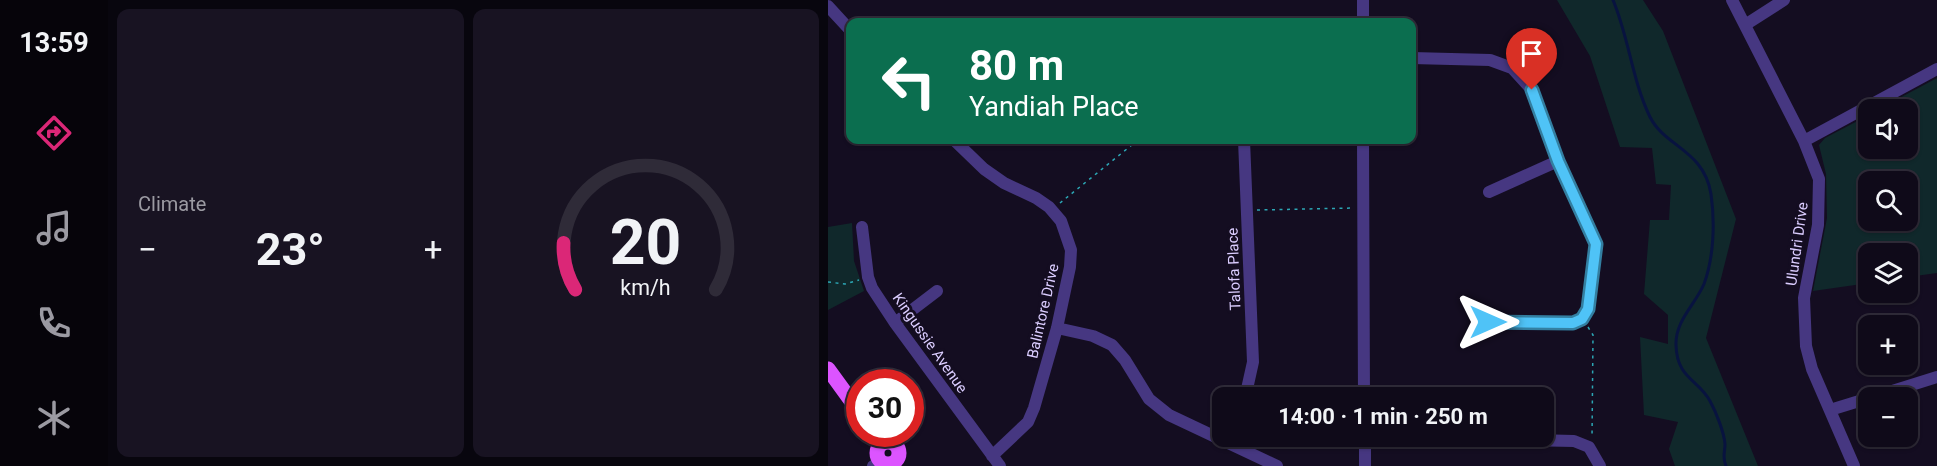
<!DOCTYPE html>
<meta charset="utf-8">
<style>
:root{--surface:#0f0a19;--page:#181322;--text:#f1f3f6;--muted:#9b9aa2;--line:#2f2b38;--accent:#db2777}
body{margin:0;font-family:Roboto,sans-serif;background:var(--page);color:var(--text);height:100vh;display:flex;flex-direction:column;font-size:22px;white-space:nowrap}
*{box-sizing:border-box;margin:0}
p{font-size:20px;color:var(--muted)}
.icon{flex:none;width:33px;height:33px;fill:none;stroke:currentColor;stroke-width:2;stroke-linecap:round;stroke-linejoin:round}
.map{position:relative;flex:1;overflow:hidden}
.side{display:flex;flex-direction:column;gap:9px;padding:9px;background:#08060e;width:720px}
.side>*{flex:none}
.banner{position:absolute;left:18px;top:18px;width:570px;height:126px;border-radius:12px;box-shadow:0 2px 4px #0004,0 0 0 2px var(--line);background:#0b6e4f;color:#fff;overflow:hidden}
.buttons{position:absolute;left:1030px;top:99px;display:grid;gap:12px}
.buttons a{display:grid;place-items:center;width:60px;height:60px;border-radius:12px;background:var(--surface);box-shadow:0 2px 4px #0004,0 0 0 2px var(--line);font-size:30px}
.speed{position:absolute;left:18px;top:369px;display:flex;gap:12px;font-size:30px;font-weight:700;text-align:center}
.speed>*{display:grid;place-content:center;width:78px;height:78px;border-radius:50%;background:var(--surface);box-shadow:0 2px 4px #0004,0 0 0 2px var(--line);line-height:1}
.speed .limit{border:9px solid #d22;background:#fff;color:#111}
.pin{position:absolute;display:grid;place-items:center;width:51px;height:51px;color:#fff;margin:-62px -26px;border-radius:50% 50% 50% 0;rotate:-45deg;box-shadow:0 0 6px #0007}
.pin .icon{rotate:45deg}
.me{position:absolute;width:66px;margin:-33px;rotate:90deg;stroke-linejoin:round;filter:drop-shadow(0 0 4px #0008)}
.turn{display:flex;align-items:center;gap:21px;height:126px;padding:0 24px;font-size:27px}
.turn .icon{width:78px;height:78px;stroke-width:2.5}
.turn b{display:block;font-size:42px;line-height:51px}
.big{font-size:45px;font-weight:700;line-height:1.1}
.side .tile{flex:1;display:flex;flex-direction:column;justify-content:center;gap:9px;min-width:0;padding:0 21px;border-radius:12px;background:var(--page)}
.side .dial{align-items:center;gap:0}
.dial svg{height:156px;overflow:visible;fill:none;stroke:var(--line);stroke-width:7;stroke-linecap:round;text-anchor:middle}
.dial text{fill:var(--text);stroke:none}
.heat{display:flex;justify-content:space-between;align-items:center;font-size:33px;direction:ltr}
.side .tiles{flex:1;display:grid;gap:9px;grid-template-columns:repeat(2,1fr)}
.trip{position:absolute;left:384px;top:387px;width:342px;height:60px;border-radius:12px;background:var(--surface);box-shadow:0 2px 4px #0004,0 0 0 2px var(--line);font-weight:700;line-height:60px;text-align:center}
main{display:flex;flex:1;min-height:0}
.menu{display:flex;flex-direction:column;width:108px;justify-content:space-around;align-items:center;background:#06040a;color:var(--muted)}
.menu .icon{width:42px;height:42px}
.menu .on{color:var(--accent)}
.menu b{font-size:27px;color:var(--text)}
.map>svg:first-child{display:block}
.green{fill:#10282b;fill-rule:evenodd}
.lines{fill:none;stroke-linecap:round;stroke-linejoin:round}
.stream{stroke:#08133f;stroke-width:3}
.path{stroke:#2ca6b4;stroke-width:1.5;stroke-dasharray:3 4.5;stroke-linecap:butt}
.minor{stroke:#463781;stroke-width:12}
.major{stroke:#dc54ff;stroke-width:15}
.route-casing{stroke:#337fa1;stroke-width:15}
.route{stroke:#4fc3f7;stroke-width:10}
.labels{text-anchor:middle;stroke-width:6;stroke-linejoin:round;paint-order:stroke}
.street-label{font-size:15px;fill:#dbcdff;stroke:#140d21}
</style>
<main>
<nav class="menu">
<b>13:59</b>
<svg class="icon on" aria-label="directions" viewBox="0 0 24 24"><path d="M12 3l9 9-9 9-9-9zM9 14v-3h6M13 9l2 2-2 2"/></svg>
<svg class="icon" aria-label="music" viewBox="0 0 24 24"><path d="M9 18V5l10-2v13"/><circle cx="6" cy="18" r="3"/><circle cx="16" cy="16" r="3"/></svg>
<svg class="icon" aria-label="phone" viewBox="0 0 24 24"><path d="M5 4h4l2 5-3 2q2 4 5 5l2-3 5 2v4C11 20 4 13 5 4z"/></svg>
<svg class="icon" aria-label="climate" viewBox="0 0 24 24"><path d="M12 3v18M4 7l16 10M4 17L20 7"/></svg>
</nav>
<section class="side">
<div class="tiles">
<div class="tile"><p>Climate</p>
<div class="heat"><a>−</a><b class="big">23°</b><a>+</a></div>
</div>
<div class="tile dial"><svg viewBox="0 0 100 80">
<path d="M14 69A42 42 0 1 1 86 69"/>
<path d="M14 69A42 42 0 0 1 8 45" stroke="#db2777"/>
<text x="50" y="56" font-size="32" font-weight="700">20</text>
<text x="50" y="72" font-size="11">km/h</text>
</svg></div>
</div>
</section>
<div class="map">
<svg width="1109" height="466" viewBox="0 0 1109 466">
<rect width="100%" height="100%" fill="#140d21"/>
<path class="green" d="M729,0H815L835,31L908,219L878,338L930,466H847L841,449L850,422L816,415L812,337L840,344V315L816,294L822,220H841L843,185L828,184L824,148L792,147L762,56Z
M1109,78V273L1080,277V254H1041V283L985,291L999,218L998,174L991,145L997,138L1041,115V148H1080V110L1051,109ZM1041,182H1080V220H1041Z
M24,223L26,261L36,291L0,310V227Z"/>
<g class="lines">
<path class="stream" d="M785,0C801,38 804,80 822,117C837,147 876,150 883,194C887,222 886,257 876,284C867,305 847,321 848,345C849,379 870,379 882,401C888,412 896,432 897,444C897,453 894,457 898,466"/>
<path class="path" d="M232,203L310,140
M429,210L526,208
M0,282L17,284L31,280
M760,327L765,335L764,438
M548,447L643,446L648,444"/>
<path class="minor" d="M904,0L976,141L991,179L990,225L976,298L978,346L984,369L1026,466
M0,6L22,30
M535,22V0
M917,25L956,0
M584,58L662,60L684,68L704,90L730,161L768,244L760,309L754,319L745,323L660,322
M126,140L156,169L176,183L208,198L221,207L233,221L243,250L242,267L229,328L206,408L200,422L164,456
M416,140L425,362L417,398
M535,140L536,398
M976,141L1109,69
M661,192L730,161
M34,227L40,277L44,288L67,323L172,466
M67,323L109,291
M229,328L265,336L284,345L297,360L321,399L341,415L449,466
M1042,398L1109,377
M1002,410L1041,398
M537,436V466
M657,439L746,441L761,447L772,466
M45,466L53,461"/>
<path class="major" d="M0,369L32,413
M49 453a11 11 0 1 1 22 0a11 11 0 1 1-22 0Z"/>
</g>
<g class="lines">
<defs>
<path id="route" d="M660,322L745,323L754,319L760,309L768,244L730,161L704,90"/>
</defs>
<use href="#route" class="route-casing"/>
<use href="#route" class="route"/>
</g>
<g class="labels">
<g class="street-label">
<text transform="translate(969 244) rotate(-82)" y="5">Ulundri Drive</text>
<text transform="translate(406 269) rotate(-92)" y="5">Talofa Place</text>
<text transform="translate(215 311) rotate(-77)" y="5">Balintore Drive</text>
<text transform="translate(102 343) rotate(55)" y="5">Kingussie Avenue</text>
</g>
</g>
</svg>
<div class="buttons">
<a><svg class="icon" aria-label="sound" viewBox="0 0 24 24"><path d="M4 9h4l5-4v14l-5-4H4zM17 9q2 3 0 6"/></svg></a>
<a><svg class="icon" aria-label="search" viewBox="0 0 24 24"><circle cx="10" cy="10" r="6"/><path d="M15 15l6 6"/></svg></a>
<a><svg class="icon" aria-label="layers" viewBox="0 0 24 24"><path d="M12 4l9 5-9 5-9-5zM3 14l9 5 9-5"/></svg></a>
<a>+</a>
<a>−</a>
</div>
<div class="speed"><div class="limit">30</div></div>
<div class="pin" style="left:704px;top:90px;background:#d93025"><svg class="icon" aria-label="arrive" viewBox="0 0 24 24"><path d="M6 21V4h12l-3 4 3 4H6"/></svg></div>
<svg class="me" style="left:660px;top:322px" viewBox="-20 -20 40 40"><path d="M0-17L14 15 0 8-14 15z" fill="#4fc3f7" stroke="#fff" stroke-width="4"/></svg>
<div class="trip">14:00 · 1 min · 250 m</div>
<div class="banner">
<div class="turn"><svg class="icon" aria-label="left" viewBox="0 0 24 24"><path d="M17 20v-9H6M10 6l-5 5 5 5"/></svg><div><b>80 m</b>Yandiah Place</div></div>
</div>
</div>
</main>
